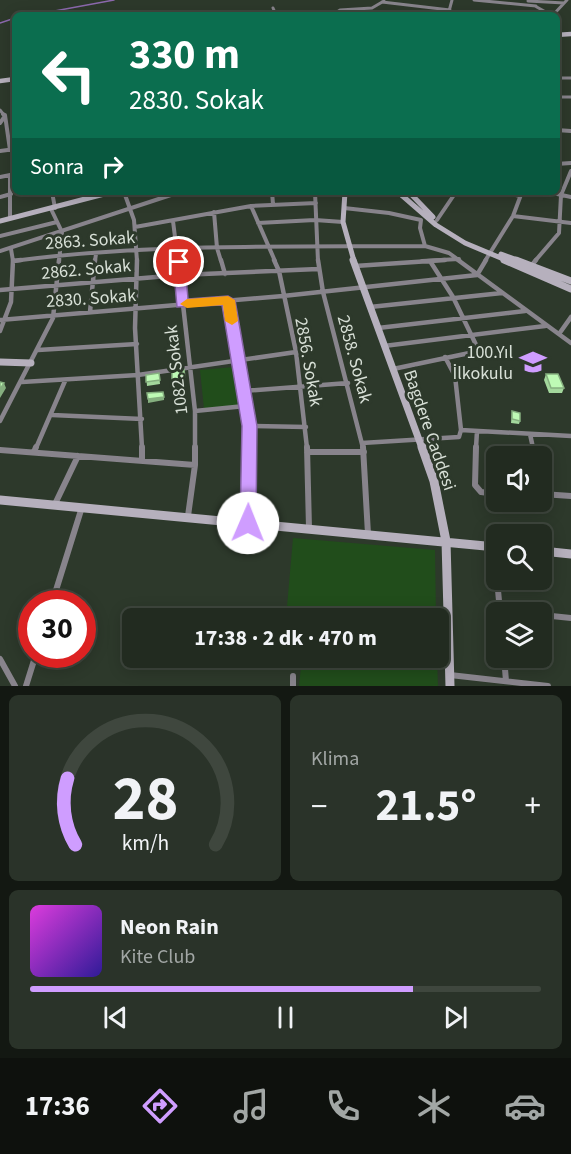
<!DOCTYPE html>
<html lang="tr">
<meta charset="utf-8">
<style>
:root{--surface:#222b20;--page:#2a3329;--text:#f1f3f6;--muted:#a2a7a5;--line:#3f473e;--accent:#cf9dff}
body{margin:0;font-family:"Source Sans 3",sans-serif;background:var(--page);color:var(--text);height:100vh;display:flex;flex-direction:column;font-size:22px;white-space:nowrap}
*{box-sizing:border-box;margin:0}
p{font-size:20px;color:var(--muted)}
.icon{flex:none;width:33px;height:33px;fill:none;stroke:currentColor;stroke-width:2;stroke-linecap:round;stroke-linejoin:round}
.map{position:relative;height:686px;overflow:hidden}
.side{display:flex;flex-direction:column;gap:9px;padding:9px;background:#131812;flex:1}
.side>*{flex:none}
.guide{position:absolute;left:12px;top:12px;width:548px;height:183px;border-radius:9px;box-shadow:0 3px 15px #0003,0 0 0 2px var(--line);background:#0b6e4f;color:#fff;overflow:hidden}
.buttons{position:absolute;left:486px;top:446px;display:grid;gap:12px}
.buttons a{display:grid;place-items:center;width:66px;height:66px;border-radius:9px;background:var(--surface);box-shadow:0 3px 15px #0003,0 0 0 2px var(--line);font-size:30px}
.speed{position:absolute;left:18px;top:590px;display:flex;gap:12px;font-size:30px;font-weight:700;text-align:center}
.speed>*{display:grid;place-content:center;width:78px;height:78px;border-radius:50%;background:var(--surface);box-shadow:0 3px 15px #0003,0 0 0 2px var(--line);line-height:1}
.speed .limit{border:9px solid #d22;background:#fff;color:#111}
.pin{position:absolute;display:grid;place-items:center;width:51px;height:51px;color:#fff;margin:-26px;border:3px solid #fff;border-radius:50%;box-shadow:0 2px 6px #0007}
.me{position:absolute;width:66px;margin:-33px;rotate:1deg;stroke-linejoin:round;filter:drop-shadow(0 0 4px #0008)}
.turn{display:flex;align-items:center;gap:21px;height:126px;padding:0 18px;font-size:27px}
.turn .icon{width:78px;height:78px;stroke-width:2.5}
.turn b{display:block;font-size:42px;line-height:51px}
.then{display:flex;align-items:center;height:57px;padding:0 18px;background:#0003;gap:12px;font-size:22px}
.big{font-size:45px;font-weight:700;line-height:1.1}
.side .tile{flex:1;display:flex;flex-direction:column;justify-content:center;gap:9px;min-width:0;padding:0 21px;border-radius:9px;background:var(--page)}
.side .dial{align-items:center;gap:0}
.dial svg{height:156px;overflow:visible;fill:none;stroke:var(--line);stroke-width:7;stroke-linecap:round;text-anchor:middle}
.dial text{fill:var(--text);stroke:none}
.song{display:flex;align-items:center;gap:18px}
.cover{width:72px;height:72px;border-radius:9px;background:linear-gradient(135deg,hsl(300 70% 55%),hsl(250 70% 35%))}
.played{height:6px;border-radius:3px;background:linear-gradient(90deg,var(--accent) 75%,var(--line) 75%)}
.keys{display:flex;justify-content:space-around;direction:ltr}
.heat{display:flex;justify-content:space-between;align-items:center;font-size:33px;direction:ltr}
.side .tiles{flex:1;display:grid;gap:9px;grid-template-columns:1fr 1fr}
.tile:last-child{grid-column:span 2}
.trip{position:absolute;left:122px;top:608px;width:327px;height:60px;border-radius:9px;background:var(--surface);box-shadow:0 3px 15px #0003,0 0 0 2px var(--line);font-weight:700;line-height:60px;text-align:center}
.menu{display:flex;height:96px;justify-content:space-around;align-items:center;background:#0e110d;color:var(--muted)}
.menu .icon{width:42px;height:42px}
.menu .current{color:var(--accent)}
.menu b{font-size:27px;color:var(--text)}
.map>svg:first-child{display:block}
.green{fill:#214d1b}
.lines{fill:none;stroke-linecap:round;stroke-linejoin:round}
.stream{stroke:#8c69ae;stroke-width:1.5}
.street-far3{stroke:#88848c;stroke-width:3}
.street-far2{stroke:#88848c;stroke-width:4}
.street-far1{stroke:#88848c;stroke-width:4.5}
.street{stroke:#88848c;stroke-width:6}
.secondary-far3{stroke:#b6b0bd;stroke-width:4.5}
.secondary-far2{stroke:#b6b0bd;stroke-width:5}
.secondary-far1{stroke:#b6b0bd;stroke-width:7}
.secondary{stroke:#b6b0bd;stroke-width:9}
.wall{fill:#a3d79c}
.shaded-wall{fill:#85af7f}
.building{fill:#befab5;stroke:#85af7f;stroke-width:1.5}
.route{fill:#cf9dff;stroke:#8766a6;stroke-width:1.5}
.slow{fill:#f59e0b}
.labels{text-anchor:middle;stroke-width:6;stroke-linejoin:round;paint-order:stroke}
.street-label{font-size:18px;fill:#d8e0d7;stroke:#2d392b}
.poi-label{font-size:18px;fill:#d8e0d7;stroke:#2d392b;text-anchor:end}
</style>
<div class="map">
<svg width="571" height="686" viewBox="0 0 571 686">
<rect width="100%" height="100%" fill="#2d392b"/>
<path class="green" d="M234,367L238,405L204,409L200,370Z
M293,538L435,550L436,618H286Z
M302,657H437L438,686H299Z"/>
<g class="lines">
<path class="stream" d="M33,15L114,0
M0,23L15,18"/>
<path class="street-far3" d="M474,0L536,6
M528,1L564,3
M382,2L450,10
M535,6L551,15
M273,8L276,15
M481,13L504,15
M339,15L337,12L340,10L372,8L384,1
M448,15L452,0
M553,15L567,0
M556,78H571
M556,97H571
M0,110L4,115"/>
<path class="street-far2" d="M5,115L10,150
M0,123L5,116L3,114
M556,130L571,131
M0,151L15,149
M556,164L571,163
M10,175V218
M0,177L15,174
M52,192L55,208
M124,192L134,220L137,261
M272,192L273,204
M315,192L318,261
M503,192L520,196
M548,192L571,197
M0,197L11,194
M251,206L275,261
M344,208L389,213L421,220L420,228L425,246
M51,209L62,232L59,261
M214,212L217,248L221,261
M513,216L571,223
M437,220L456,192
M173,221L178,261
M258,223L315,220L343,222
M135,227L251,206L316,203
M0,236L57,222
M11,249L13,261
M0,251L180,192
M13,261C149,243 288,247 425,246L449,253L460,261
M95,261L96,254
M422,261L459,259
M485,261L513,216L522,192
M535,261L559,233L561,195L571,171"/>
<path class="street-far1" d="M137,260L135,328L142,448
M178,260L195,411V448
M221,260L225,274
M274,260L279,271L296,352L307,448
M318,260L323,292L363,448
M458,260L571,343
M13,261L21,260
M532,265L536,260
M355,266L445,260
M0,290L180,275L318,269
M228,300L250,426V448
M370,307L502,293
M90,312L95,260
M0,320L283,296L477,275L486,260
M378,328L525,311
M0,331L11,302L13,260
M559,334L571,317
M384,346L545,326
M38,350L137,344
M393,369L479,351L453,297L430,261
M22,382L138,375L296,352
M243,391L348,383
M195,411L245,406
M52,415L142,419
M0,421L53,318L59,260
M250,426L306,427
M461,430L571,436
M530,434L533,448
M362,443L459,437L461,430L455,376L445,357
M36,448L65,381
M476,448L477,431"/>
<path class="street" d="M142,447V461
M307,447L309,528
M363,447L368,534
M476,447L475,485L481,492L496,494
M532,447L534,456
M0,450L195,465
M34,452L36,447
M307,452H364
M542,494L571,496
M55,504L78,456
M188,516L195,465V447
M248,523L250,447
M493,547L496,578
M497,579L500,612
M52,603L82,507
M542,615L571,618
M504,657L506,681
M0,659L15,686
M450,675L548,686
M293,676V686
M26,686L36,654"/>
<path class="secondary-far3" d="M556,35L571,34
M0,81L15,79"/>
<path class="secondary-far2" d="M345,192L343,222L354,261
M398,192L436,225L465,243L508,261
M409,192L433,217
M0,221L112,192
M501,254L520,261"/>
<path class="secondary-far1" d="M353,260L422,448
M504,260L571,289
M516,260L571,281
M0,362L31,363"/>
<path class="secondary" d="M422,447L434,481L446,541L450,686
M0,500L496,547
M542,551L571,554"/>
</g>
<path class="wall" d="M184,369L186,383L173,384L172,371Z
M159,373L160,384L147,386L146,375Z
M546,374L564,388L562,393H549L544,380Z
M512,411L520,421L519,424L511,423Z"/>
<path class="shaded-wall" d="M4,383L6,388L0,398V389Z
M164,397V400L148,403V399Z"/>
<path class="building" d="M184,369L185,379L172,381V371Z
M159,373L160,380L146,382V375Z
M546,374H558L564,388H551Z
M0,382L4,383L0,389Z
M163,392L164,397L148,399L147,393Z
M512,411L520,413V421L512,419Z"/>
<path class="route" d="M179,259L185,262L188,299L228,296L235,300L257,426L256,523L254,528L248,530L242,528L240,523L242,426L222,305L177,307L173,262Z"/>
<path class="slow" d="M228,296L235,300L238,321L232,325L225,321L223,305L187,308L180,304L187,299Z"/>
<defs>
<symbol id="school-bare" viewBox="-9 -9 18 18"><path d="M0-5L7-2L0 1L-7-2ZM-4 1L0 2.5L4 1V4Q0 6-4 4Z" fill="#cf9dff" stroke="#2d392b" stroke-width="2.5" paint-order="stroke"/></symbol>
</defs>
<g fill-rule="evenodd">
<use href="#school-bare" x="514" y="343" width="38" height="38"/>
</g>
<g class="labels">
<g class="street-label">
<text transform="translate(90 240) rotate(-4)" y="6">2863. Sokak</text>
<text transform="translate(86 269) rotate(-5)" y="6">2862. Sokak</text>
<text transform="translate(91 298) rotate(-4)" y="6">2830. Sokak</text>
<text transform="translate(355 359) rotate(75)" y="6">2858. Sokak</text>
<text transform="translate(309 362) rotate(80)" y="6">2856. Sokak</text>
<text transform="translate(176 370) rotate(-97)" y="6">1082. Sokak</text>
<text transform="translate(430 430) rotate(71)" y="6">Bagdere Caddesi</text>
</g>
<g class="poi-label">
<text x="513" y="358">100.Yıl<tspan x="513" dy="21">İlkokulu</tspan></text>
</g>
</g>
</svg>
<div class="buttons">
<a><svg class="icon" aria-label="sound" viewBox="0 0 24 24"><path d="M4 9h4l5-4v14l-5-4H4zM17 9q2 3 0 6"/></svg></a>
<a><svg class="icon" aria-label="search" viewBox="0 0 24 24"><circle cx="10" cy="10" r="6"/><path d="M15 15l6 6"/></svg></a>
<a><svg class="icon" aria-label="layers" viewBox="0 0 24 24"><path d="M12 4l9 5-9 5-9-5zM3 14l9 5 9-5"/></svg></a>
</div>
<div class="speed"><div class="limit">30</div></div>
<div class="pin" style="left:179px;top:262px;background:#d93025"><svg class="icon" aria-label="arrive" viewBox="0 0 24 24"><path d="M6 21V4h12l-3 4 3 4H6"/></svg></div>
<svg class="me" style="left:248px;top:523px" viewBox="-20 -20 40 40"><circle r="19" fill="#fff"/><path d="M0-13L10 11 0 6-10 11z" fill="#cf9dff"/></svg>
<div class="trip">17:38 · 2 dk · 470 m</div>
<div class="guide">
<div class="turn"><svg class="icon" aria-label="left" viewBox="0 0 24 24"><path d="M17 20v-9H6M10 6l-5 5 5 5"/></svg><div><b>330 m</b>2830. Sokak</div></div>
<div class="then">Sonra<svg class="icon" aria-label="right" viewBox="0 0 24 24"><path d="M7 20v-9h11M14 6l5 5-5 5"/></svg></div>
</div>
</div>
<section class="side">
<div class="tiles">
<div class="tile dial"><svg viewBox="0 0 100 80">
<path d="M14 69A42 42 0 1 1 86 69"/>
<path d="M14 69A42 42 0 0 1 10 35" stroke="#cf9dff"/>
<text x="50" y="56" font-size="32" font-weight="700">28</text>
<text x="50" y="72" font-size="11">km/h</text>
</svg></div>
<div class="tile"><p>Klima</p>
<div class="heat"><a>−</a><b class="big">21.5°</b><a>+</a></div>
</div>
<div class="tile">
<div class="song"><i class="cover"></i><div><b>Neon Rain</b><p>Kite Club</p></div></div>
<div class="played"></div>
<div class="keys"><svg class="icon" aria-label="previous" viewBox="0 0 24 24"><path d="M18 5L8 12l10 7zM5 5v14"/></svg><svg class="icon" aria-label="pause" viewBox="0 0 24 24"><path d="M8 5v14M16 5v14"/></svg><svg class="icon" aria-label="next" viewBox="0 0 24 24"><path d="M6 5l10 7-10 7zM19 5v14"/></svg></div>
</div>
</div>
</section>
<nav class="menu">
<b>17:36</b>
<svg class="icon current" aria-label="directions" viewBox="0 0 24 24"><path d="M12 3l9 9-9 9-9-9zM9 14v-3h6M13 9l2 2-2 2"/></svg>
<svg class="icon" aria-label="music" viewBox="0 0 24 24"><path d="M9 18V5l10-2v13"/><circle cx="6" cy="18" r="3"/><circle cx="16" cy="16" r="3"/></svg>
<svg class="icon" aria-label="phone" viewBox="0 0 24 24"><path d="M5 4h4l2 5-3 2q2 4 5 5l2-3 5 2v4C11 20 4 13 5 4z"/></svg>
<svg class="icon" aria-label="climate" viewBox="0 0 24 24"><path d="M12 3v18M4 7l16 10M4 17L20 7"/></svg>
<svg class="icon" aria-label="car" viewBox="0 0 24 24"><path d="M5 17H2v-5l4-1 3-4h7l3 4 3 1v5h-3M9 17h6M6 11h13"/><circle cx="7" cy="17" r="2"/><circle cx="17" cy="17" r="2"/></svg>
</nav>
